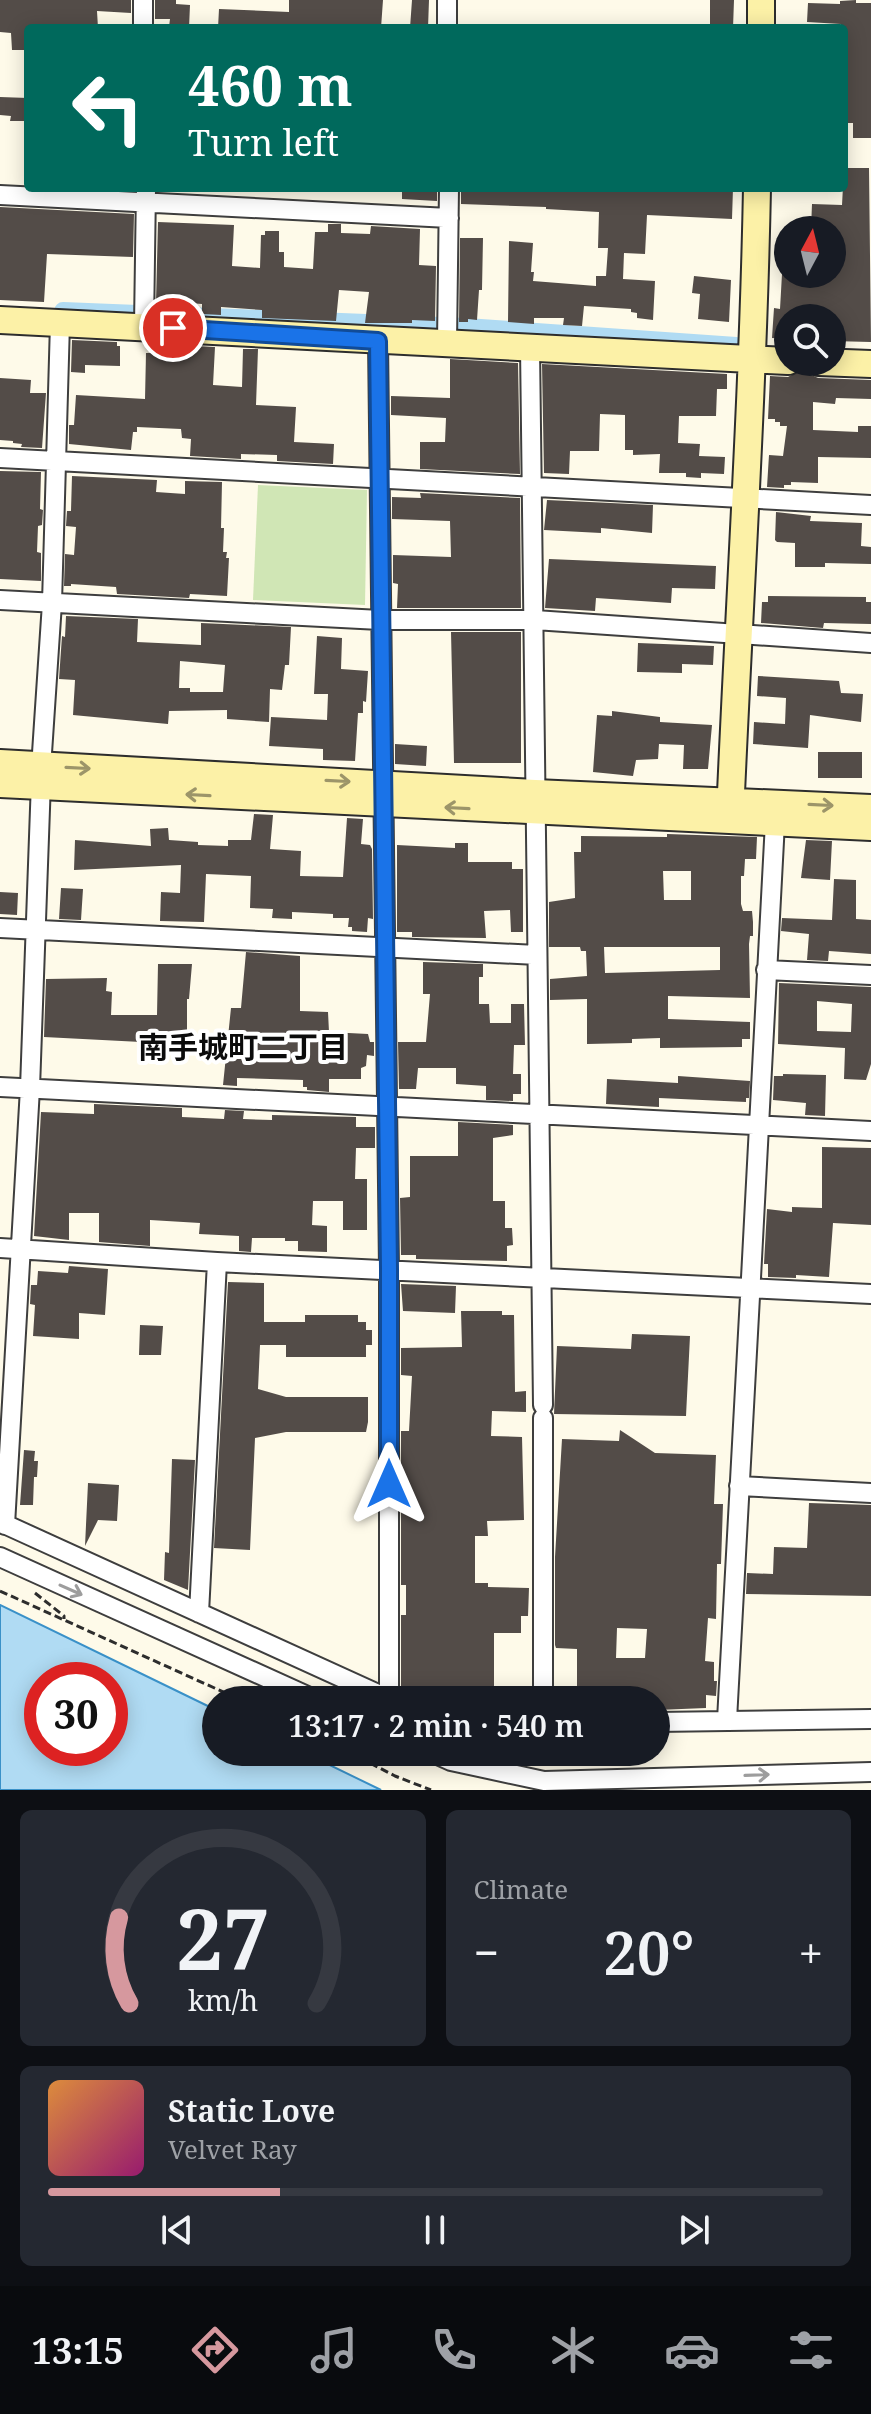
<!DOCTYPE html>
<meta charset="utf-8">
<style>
:root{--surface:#171b24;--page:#242831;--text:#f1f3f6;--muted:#9ea1a6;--line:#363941;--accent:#d6989e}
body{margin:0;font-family:"Noto Serif","Noto Sans JP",serif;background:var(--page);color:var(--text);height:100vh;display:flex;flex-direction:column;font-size:30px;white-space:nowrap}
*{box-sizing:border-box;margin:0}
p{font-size:26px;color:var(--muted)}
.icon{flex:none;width:44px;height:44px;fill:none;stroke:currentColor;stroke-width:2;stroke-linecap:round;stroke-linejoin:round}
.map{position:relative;height:1790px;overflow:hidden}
.sheet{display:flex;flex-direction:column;gap:20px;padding:20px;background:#0d0f14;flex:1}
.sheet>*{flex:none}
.hud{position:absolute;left:24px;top:24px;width:824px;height:168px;border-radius:8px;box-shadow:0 4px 20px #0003;background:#00695c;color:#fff;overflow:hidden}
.needle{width:52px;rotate:7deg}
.buttons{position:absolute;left:774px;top:216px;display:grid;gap:16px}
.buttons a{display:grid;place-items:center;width:72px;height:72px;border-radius:50%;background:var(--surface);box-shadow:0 4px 20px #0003;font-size:40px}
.speed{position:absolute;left:24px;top:1662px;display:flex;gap:16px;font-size:40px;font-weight:700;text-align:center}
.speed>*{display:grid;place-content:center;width:104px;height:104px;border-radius:50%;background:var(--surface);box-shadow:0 4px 20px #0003;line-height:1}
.speed .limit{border:12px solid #d22;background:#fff;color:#111}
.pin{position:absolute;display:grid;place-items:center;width:68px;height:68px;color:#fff;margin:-34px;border:4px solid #fff;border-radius:50%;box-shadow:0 2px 8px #0007}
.me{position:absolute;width:88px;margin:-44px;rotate:0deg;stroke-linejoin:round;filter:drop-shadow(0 0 6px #0008)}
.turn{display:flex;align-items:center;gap:28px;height:168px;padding:0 32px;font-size:36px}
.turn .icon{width:104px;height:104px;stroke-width:2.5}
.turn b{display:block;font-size:56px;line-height:68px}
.big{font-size:60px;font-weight:600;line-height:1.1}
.sheet .card{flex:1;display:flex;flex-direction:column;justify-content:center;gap:12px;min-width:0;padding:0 28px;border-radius:12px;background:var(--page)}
.sheet .dial{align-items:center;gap:0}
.dial svg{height:208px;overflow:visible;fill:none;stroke:var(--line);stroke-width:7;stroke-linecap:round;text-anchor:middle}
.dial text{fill:var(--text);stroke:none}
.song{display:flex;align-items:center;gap:24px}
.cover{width:96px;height:96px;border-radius:12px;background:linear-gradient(135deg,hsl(30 70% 55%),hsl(320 70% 35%))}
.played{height:8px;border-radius:4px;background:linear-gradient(90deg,var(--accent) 30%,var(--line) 30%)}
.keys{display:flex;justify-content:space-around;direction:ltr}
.heat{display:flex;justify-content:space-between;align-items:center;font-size:44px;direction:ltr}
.sheet .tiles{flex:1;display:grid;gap:20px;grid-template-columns:1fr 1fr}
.card:last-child{grid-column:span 2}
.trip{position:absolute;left:202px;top:1686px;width:468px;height:80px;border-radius:40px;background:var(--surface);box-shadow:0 4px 20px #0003;font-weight:600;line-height:80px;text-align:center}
.tabs{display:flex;height:128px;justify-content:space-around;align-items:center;background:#090b0e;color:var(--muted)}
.tabs .icon{width:56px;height:56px}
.tabs .active{color:var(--accent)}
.tabs b{font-size:36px;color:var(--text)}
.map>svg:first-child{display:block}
.green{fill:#d0e6b5}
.water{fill:#b0dbf3;stroke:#3a91c8;stroke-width:2;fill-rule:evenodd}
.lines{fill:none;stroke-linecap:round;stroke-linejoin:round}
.canal{stroke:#b0dbf3;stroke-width:18}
.building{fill:#534c48;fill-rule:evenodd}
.street-casing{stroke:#3e3e3e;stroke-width:22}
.secondary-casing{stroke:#2d2d2d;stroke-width:30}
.path{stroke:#2d2d2d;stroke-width:3;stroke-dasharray:8 4;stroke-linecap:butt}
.street{stroke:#fff;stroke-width:18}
.secondary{stroke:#fcf1a7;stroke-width:26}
.oneway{stroke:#9c9569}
.oneway2{stroke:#9d9d9d}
.route-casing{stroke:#114b97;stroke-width:20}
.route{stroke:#1a73e8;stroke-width:14}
.labels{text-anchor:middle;stroke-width:8;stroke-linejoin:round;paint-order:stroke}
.neighbourhood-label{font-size:30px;font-weight:bold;fill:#0b0b0b;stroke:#fff}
</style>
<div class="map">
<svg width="871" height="1790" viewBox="0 0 871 1790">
<rect width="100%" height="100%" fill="#fefae9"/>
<path class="green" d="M258,485L367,490L365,605L253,600Z"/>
<path class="water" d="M0,1605L216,1710V1752H303L381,1790H0ZM42,1680H110V1748H42Z"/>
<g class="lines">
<path class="canal" d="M63,311L466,327L736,346"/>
</g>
<path class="building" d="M0,0H131V13L97,11L98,28H26L28,50H12L11,33L0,32Z
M155,0H176V4L190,5L189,28L169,27L170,19H155Z
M289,0H383L381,28H218L219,9L289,12Z
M412,0H429L428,28H410Z
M710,0H734L733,28H710Z
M856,0V3H871V138H853V123H844V28H841V24L807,22L808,3L840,4V1Z
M0,97L28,98V121H10L11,116L0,115Z
M844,168H869L871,342L832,341V318H788V339L772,338L774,308L780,309L782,274H832V230L811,229L812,204L842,205Z
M402,188H437V201L402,199Z
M461,188H733L732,219L647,215L645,254L624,253L623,279L655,281L653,320L637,318V313L631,312V309L584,306L582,326L563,325L564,318H534V324L508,322L509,241L533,243L531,272H534L533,281L596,286V276H606L608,248H598L599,212L546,209V207L461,204Z
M0,207L134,214L133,257L47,254L44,302L0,300Z
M158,222L234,225L232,266L260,268L261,235H265V231H279V252H284V267L313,269L315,232H328V224H341V233L370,234L371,226L420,229L419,265L436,266L435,321L412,320V323H365L369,292L339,290L336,321L262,318V310L221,307V315L202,314V304L163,301V304L156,303Z
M460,238H483L482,290H479L477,320L468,319V322H459Z
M694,276L731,280L729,322L698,319L700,294L692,293Z
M72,340L117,342V346H120V366L85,365V373L71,372Z
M154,344L215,347L213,385L242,387L243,349H258L256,405L296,407L294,442L334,444L333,464L277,461V455L241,454V459L190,456L191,439L182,438L181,429L137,427V432H133L131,450L69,444V425H74L76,395L145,399L146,353H154Z
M450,359L518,363L520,474L420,469V442H445L446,418L391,415V396L450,398Z
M542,364L727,374V389H717L716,416H679L678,443L700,444L699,456L725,457L724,474L701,473V478L686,477V473H659L660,454L633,455V450H625V415L600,414L599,451H570L569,474L544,473Z
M801,370L818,378L871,380V399L836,398L835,404L813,402V430L858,432V426H871V458L818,457V483L791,482V485H784V488L767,487L769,455L783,456L787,426H780V422H775V419H768L770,376L788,377Z
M0,378L31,380L30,393H46L42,448L21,447L22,444L13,443V441L0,440Z
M0,471L41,472L40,509L43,510L42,525L38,526L37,552L41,553V581L0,579Z
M72,476L157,480L156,492L185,494V481L222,482L221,528H224L223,552H227L226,558H229L227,596L190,594L189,598L117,594L116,587L71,584V586H64L65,554L74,555L76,527L66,526L67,511H71Z
M420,493L520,498L521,608H397L398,584L393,583V555L451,557L450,521L392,519V497L421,498Z
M547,500L653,505L652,533L601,528V533L544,530Z
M776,512L811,516L810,521L862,523L861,546L871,547V564L825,563V567H795V543L777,542L775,540Z
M549,559L716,566L715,589L672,588L671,603L596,598L595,611L545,608Z
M768,596L866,597V602H871V624L824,623L823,628L761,623L762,602H768Z
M66,616L138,619L137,642L201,645V623L291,627L289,665H285L282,690L270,689L269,722L227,719V710L169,711L168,724L73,715L75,680L59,679L62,636L65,637ZM180,661L225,665L223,692H190V688H179Z
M451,632H521V763H454Z
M317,636L342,638L341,669L368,671L366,702L363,701V713H358L355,761L323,760V749L269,746L271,717L327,720L328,694H314Z
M638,643L714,646L713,665L682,664V673L637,672Z
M758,676L839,681L841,693L863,694L861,722L810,715L808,748L753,744L754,722L785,724L786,698L757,696Z
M612,711L660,717V722L712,725L708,769H683L684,745L659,744L658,759L636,760L633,776L593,772L597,715L612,716Z
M395,744L427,746L426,766L395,764Z
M818,752H862V778H818Z
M254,814L273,815L270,849L301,851L300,876L343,877L347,818L363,819L361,844L370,845L372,849L373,919L368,918L367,932L352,931V927H348L349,918H333V914L292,912V919L272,918L273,909L250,908L251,876L206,874L204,922L160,921L161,892L180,893L181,865L74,870L75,840L151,846L150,829L168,828L169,840L198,842V845L228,846V840H251Z
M667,834L757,837L756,859H745L744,876H741V904L743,911H752L753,922V936H750L749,944L750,998L668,996V1019L750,1022V1039H742V1047L660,1048V1038L632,1039V1043L587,1044V999L550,1000V979L587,976L586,951H581L580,947H549V902L575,898L574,852H581V836L667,837ZM663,871H691V900H664ZM604,947H720V970L605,973Z
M806,840L832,841L830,880L801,878Z
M455,843H468V862H512V869H523V932H511L510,910L484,911L486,938L412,937V932H397V845L455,848Z
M834,879L856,880V919L871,920V954L829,951L828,961L807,960L809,934L781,931L782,918L832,920Z
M61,888L83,889L81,920L59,919Z
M0,892L18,893L17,915L0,914Z
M246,952L300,956V1011L328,1012L329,1032L368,1034L370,1042H374V1056L367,1055L366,1066L361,1068V1079H329V1092L307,1090V1087H303V1080L237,1078V1086L223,1085L231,1008H241Z
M423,962L483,964V977H479V1004H489L490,1023H511V1004H524L525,1045H514L513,1074H521V1094H513V1101L486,1100V1086L456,1084V1068H418L416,1089H399L398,1042H426L430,994H423Z
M158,964H192L189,999H187V1039L167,1041L166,1055L140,1054L141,1042L44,1037L46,979L107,978L106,991L112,992L111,1015H157Z
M779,983L871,987V1064L866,1080L844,1079L845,1048L778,1044ZM817,1001L852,1004L851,1032L817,1031Z
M783,1074L826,1075L825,1116L805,1115L806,1103L773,1100L774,1076H783Z
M678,1076L750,1081L749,1098H746V1102L659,1098V1107L606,1104L607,1079L678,1083Z
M94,1104L182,1108V1117L224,1119L225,1110L244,1111L243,1119L272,1120V1115L356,1117V1127H375V1148H356L355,1179H367V1230H343V1201H313L312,1225L327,1226V1252L298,1251V1241H285V1238H252L251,1252L239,1251V1236L199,1234L200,1223L150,1220V1246L99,1242V1213H69V1240L34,1236L41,1112L94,1114Z
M458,1122L513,1125V1135L493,1138V1201H505V1228H512L513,1245L507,1246V1261L416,1259V1255H401L400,1198L410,1197V1156H458Z
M822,1147L871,1148V1225L833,1223L829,1277L796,1275V1278L768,1277V1264H764L767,1209L792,1212V1207L822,1208Z
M69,1266L108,1269L105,1315L79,1313V1339L33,1336L35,1305L30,1304L31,1285H37L38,1271L68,1273Z
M228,1282L264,1283V1322H305V1315H358V1322H366V1330H372V1345H366V1357H286V1345H260L258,1389L286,1397H368V1422L366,1432H286L255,1438L250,1550L214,1548Z
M401,1284L456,1286L455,1313L403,1311Z
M461,1311H502V1315H514L515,1392L526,1391V1412L492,1411L491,1436L522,1437L524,1520L487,1521L488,1536H475V1583H488V1587L529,1588L528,1616H521V1633H494V1700H429L401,1689V1615H406V1585H401V1431H409L412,1376L401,1375V1348L462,1347Z
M140,1325L163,1326L161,1355H139Z
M632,1334L690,1336L686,1416L554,1414L557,1346L631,1349Z
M620,1430L655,1453L716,1455L714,1504H723L721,1564H717L716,1619L708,1618L705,1661L714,1662V1681H717L716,1696L706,1695V1708L657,1710L656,1700H577V1649L556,1648L555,1645V1557L562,1439L619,1441ZM617,1628L647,1629L645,1658H616Z
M24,1450L35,1451L34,1461H38L37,1477H34L33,1505H20Z
M172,1459L195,1460L188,1590L164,1580L165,1552L169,1553Z
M88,1483L119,1485L117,1521L98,1520L85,1546Z
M809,1503L871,1505V1596L746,1594L747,1573L773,1574L774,1547L807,1548Z"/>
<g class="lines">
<defs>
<path id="street" d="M143,0V28
M447,0V28
M0,195L449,218
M144,326L146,188
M378,341L389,1269V1699
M447,343L449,188
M530,347L543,1405
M0,458L871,505
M0,600L380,620H535L871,643
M0,928L537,955
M766,970L871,975
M0,1087L871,1131
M0,1248L217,1262L871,1294
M543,1418V1700
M739,1486L871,1493
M0,1522L391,1700
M5,1525L30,1088L42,753L52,603L60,323
M0,1557L316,1700
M199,1613L217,1262
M727,1720C743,1421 760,1121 775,822
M656,1722L871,1719
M431,1752L451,1761L544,1781L871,1772"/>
<path id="secondary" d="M761,28V0
M0,320L788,361
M819,362L871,364
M0,763L535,793L871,808
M0,784L871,827
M730,816C739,606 753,397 757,188"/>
</defs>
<use href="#street" class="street-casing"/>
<use href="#secondary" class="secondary-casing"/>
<path class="path" d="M0,1591L241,1700
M35,1593L64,1616V1619
M349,1752L395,1776L431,1790"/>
<use href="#street" class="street"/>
<use href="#secondary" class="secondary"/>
</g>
<defs><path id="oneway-shaft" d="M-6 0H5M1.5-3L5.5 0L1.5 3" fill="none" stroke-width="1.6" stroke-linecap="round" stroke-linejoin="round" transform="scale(2)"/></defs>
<g class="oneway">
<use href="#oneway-shaft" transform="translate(78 768) rotate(3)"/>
<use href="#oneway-shaft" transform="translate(338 781) rotate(3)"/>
<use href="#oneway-shaft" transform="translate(198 795) rotate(-177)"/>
<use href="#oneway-shaft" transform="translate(821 805) rotate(3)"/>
<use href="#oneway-shaft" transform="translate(457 808) rotate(-177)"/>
</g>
<g class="oneway2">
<use href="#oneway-shaft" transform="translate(71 1590) rotate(24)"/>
<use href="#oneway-shaft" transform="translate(757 1775) rotate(-2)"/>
</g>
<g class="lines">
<defs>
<path id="route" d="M173,328L378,341L389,1269V1484"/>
</defs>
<use href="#route" class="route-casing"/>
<use href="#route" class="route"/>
</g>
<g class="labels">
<g class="neighbourhood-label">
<text x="243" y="1058">南手城町二丁目</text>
</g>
</g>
</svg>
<div class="buttons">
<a><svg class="needle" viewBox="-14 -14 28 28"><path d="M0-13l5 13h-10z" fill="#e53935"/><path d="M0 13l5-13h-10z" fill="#9ea1a6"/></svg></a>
<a><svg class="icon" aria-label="search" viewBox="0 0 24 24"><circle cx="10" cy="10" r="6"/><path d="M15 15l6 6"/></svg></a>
</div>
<div class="speed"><div class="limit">30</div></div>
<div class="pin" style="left:173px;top:328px;background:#d93025"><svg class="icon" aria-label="arrive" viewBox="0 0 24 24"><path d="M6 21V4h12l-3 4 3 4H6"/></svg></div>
<svg class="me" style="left:389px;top:1484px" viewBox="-20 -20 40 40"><path d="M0-17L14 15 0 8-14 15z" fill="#1a73e8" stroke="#fff" stroke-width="4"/></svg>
<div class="trip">13:17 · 2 min · 540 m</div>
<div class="hud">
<div class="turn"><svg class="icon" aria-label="left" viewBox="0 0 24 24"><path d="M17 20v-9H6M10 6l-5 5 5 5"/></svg><div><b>460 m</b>Turn left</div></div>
</div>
</div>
<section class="sheet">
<div class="tiles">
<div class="card dial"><svg viewBox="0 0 100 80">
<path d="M14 69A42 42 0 1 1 86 69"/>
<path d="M14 69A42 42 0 0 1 10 36" stroke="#d6989e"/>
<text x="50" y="56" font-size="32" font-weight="700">27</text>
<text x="50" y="72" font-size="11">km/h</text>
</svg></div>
<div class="card"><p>Climate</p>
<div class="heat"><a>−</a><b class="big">20°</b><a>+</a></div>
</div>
<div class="card">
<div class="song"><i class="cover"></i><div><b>Static Love</b><p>Velvet Ray</p></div></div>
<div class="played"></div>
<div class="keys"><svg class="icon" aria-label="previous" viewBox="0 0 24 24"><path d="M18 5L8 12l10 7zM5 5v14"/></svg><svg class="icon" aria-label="pause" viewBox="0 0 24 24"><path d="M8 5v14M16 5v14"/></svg><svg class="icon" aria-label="next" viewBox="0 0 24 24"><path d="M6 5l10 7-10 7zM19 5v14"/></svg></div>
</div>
</div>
</section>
<nav class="tabs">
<b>13:15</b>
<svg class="icon active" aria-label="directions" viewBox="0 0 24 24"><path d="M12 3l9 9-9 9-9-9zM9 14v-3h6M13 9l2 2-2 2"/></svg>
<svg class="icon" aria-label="music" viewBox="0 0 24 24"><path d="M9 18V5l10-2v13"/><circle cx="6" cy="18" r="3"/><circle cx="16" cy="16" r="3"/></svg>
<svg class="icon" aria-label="phone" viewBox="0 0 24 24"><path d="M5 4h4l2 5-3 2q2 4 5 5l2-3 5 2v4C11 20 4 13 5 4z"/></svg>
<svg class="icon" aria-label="climate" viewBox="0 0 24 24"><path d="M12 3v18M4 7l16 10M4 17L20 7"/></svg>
<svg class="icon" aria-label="car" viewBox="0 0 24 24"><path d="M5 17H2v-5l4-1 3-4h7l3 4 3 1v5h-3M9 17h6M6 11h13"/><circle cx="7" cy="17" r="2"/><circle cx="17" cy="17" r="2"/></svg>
<svg class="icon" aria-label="filters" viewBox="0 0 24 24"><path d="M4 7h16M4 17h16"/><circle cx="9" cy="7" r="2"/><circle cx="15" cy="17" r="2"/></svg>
</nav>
